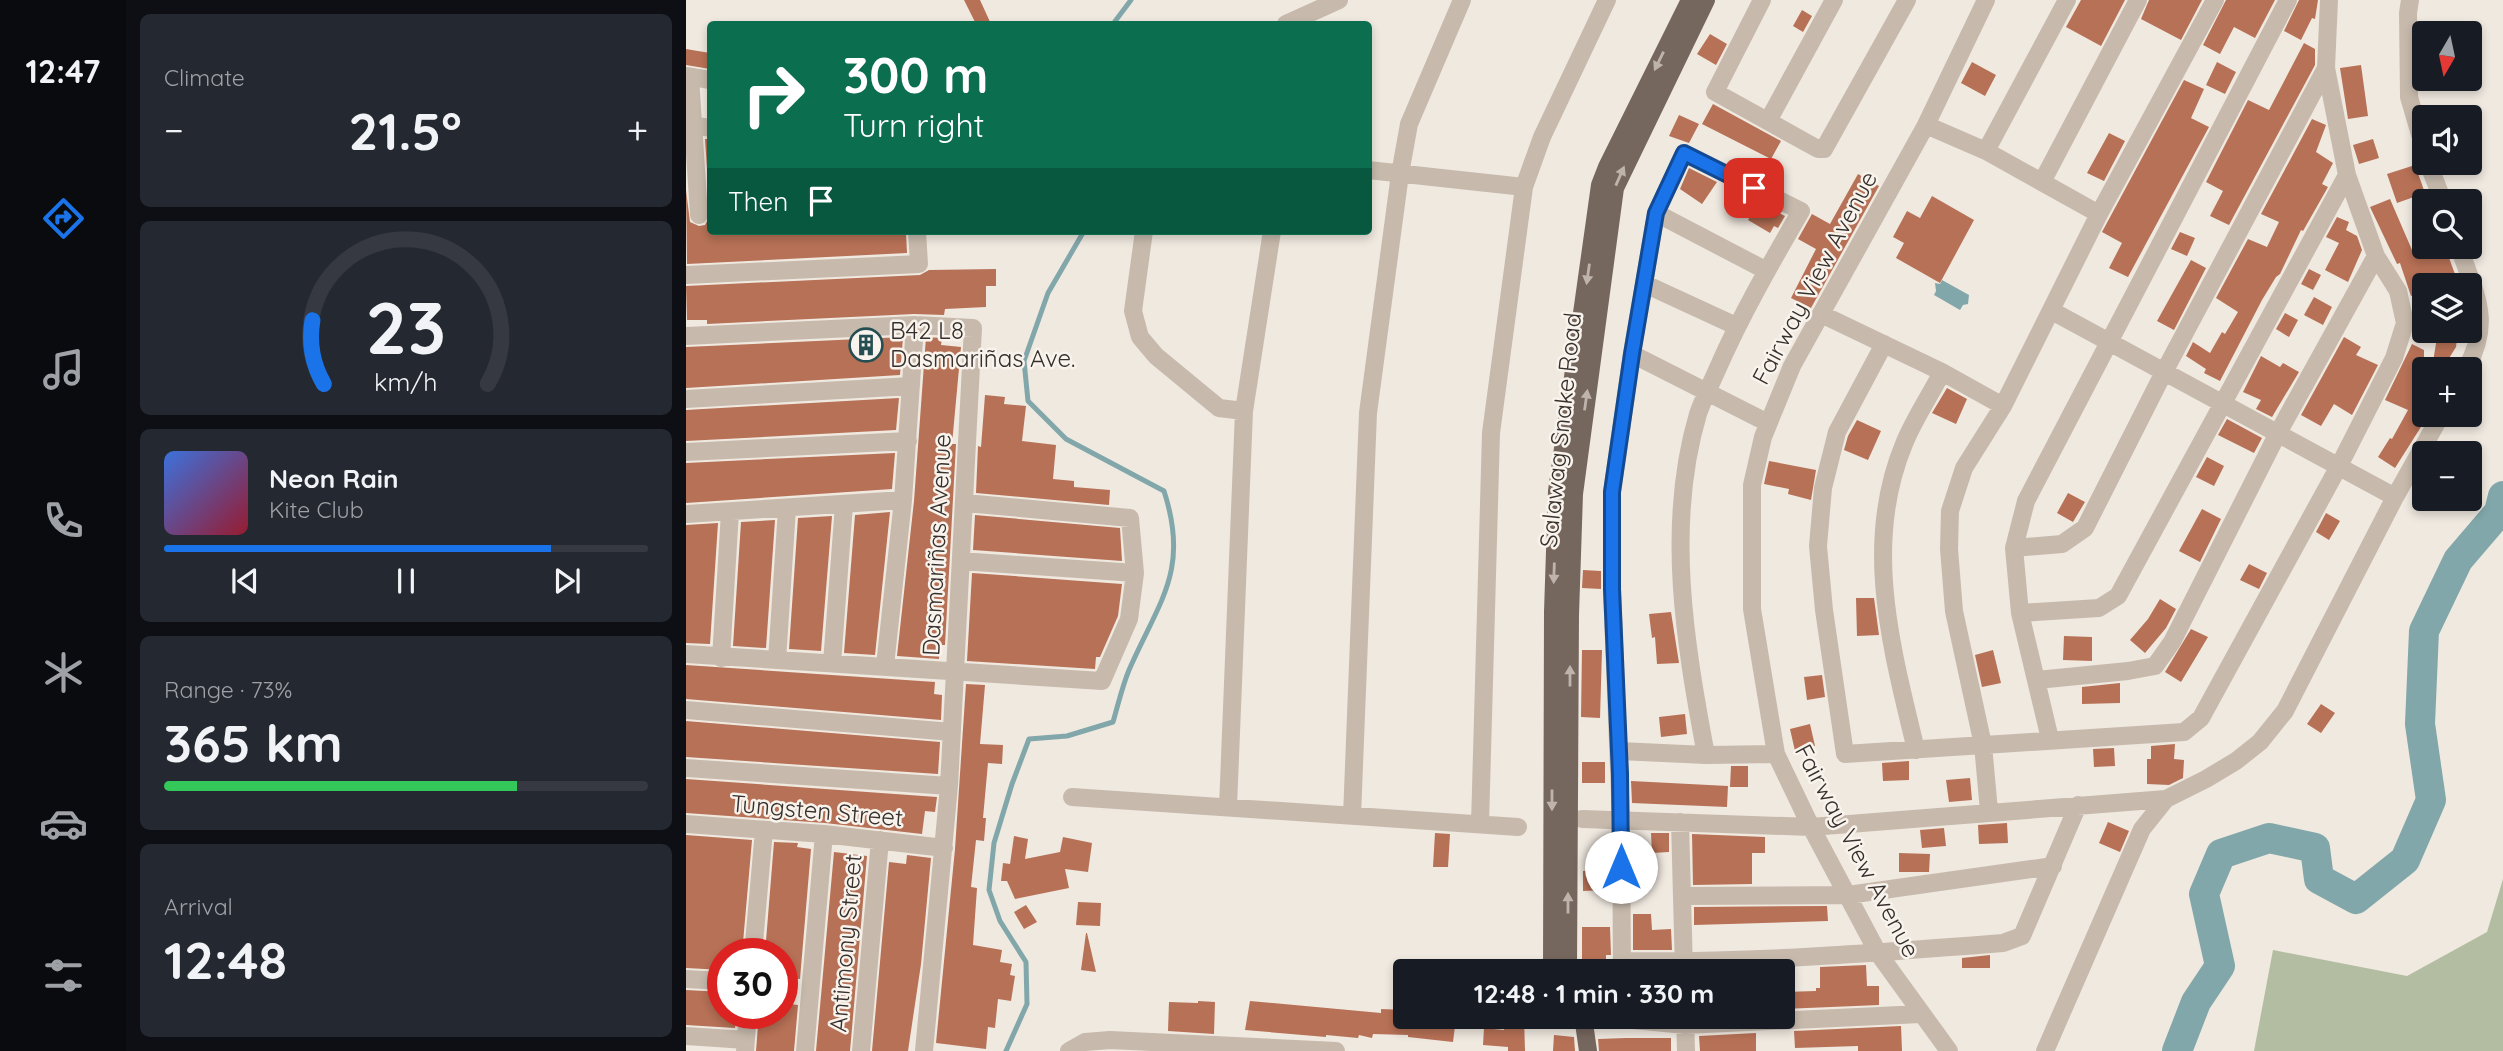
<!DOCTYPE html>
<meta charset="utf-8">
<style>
:root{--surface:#171b24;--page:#242831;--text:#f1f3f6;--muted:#9ea1a6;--line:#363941;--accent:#1a73e8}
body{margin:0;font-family:Quicksand,sans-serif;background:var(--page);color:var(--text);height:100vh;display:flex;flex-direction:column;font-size:26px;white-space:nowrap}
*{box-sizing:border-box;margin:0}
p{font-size:23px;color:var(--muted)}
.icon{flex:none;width:38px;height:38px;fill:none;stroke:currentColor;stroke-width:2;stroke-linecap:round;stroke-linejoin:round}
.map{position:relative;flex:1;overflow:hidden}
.drawer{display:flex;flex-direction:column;gap:14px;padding:14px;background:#0d0f14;width:560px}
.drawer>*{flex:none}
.hud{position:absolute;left:21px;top:21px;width:665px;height:214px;border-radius:7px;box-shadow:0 4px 10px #0003;background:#0b6e4f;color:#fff;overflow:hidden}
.needle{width:46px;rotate:189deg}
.fabs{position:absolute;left:1726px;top:21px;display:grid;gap:14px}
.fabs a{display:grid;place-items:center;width:70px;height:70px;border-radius:7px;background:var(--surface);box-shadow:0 4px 10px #0003;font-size:35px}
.speed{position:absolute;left:21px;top:938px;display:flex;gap:14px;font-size:35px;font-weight:700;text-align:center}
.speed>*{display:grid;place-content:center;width:91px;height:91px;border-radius:50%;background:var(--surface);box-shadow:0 4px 10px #0003;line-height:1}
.speed .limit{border:10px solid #d22;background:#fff;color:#111}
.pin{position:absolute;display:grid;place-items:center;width:60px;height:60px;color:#fff;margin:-30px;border-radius:14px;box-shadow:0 4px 10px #0006}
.me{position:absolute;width:77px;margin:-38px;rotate:0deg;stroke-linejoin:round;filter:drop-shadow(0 0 5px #0008)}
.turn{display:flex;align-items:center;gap:24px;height:147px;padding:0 21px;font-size:32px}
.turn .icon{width:91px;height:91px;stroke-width:2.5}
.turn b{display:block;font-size:49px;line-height:60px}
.then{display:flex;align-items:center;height:66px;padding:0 21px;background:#0003;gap:14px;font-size:26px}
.big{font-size:52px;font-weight:700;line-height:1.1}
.drawer .tile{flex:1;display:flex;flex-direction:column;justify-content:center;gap:10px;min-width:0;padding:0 24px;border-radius:10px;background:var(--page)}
.drawer .dial{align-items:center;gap:0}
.dial svg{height:182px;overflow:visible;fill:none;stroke:var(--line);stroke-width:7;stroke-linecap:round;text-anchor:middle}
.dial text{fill:var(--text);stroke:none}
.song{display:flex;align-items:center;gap:21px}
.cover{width:84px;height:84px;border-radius:10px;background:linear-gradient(135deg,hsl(220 70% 55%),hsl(350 70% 35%))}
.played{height:7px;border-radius:4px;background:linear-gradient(90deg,var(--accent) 80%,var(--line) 80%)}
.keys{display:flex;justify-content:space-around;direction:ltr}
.heat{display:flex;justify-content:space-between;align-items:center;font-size:38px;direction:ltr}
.charge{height:10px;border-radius:5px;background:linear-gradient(90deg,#34c759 73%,var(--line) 0)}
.trip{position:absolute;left:707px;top:959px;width:402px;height:70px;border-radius:7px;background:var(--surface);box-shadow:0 4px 10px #0003;font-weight:700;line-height:70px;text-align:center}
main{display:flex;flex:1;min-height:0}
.tabs{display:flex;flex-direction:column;width:126px;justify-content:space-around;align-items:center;background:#090b0e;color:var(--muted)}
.tabs .icon{width:49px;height:49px}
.tabs .current{color:var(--accent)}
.tabs b{font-size:32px;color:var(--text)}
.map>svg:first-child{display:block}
.green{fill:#b3bda1}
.water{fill:#82a7aa}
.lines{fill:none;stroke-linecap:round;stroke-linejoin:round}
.stream{stroke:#82a7aa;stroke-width:5}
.river{stroke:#82a7aa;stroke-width:30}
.building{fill:#b77156}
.minor{stroke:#c7baad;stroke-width:18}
.major{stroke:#76675e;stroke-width:18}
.oneway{fill:#beb4ac}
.route-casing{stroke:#114b97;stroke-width:18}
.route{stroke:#1a73e8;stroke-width:12}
.labels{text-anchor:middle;stroke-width:5;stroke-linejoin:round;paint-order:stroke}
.street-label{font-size:24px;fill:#362f2b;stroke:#f8f3ec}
.poi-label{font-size:24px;fill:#362f2b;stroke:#f8f3ec;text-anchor:start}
</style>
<main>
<nav class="tabs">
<b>12:47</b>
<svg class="icon current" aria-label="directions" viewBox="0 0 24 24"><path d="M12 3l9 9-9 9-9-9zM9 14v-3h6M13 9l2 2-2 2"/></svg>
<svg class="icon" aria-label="music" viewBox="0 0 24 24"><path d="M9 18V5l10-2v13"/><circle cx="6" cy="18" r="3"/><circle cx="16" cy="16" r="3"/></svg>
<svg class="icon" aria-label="phone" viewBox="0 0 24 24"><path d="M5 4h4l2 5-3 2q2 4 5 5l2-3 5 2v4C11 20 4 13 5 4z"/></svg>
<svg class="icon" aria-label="climate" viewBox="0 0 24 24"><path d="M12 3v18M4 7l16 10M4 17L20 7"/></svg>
<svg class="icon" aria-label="car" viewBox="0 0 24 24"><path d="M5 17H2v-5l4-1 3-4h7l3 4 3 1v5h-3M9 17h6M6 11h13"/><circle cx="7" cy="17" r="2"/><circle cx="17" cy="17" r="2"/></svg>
<svg class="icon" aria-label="filters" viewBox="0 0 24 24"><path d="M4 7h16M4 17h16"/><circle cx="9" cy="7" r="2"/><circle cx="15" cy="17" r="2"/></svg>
</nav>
<section class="drawer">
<div class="tile"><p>Climate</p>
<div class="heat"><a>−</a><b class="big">21.5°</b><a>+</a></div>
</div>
<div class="tile dial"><svg viewBox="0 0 100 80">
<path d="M14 69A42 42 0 1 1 86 69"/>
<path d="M14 69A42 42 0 0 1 9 41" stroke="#1a73e8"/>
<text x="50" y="56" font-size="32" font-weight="700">23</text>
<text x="50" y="72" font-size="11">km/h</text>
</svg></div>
<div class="tile">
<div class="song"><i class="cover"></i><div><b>Neon Rain</b><p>Kite Club</p></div></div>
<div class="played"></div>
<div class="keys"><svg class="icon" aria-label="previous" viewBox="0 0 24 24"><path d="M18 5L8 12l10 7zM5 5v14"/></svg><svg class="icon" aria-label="pause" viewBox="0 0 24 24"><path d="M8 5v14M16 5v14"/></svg><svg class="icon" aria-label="next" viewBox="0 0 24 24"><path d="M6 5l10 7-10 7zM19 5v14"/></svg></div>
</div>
<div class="tile"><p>Range · 73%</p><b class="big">365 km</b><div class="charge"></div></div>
<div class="tile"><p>Arrival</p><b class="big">12:48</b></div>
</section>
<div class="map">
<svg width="1817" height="1051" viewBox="0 0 1817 1051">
<rect width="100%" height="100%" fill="#f0e9e0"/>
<path class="green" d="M1817,879V1051H1568L1587,950L1721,976L1801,932Z"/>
<path class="water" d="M1256,280L1283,295L1282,304L1277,305L1274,310L1248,295L1250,291L1249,283L1254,284Z"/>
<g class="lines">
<path class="stream" d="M427,24L445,0
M320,1051L341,1004L340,962L314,921L303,890L308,843L326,784L343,739L381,736L427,722C432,705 436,687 443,670C473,601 504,571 478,491L380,439L342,401L338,361L362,293L398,231"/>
<path class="river" d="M1491,1051L1510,1002L1534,966L1518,894L1535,854L1583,838L1629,848L1633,879L1670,899L1719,860L1745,800L1734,724L1738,631L1772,560L1813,512L1817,496"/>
</g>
<path class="building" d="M278,0H294L305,24H290Z
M1395,0H1439L1415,46L1380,27Z
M1463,0H1516L1495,40L1455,19Z
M1540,0H1589L1569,38L1548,27L1534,54L1517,45Z
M1613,0H1632L1629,19L1626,18L1615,40L1598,31Z
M1116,10L1126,16L1117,32L1107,26Z
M1024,34L1041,44L1030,65L1011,54Z
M1618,43L1629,49V65L1543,225L1524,216L1537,191L1520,182L1562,100L1583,110Z
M0,49L24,53V69L0,65Z
M1286,62L1310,75L1299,96L1275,83Z
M1531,62L1550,72L1539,94L1520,85Z
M1675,65L1682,116L1662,119L1654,68Z
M1498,80L1518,89L1505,118L1523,127L1442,277L1423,268L1436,243L1416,232Z
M1027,104L1095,141L1085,159L1016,124Z
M993,115L1013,124L1003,143L983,136Z
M1626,119L1640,125L1630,152L1647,163L1636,184L1642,187L1617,231L1615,230L1594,274L1590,277L1576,300L1534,381L1518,373L1520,369L1500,356L1507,342L1524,353L1536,332L1539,334L1552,312L1530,298L1562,239L1581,247L1593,222L1575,214Z
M1423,133L1439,141L1418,181L1401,173Z
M19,139H24V231H216V233H220L221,253L1,264L0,190L4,222L13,226L19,225L24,215Z
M1687,139L1693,158L1673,164L1667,145Z
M1729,165L1739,193L1711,203L1701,174Z
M1003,168L1031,182L1016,204L994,189Z
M1172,174L1193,186L1125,308L1105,298L1130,249L1112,239L1126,214L1144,224Z
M1246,196L1288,220L1254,283L1210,258L1218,243L1207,237L1221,211L1234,218Z
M1704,199L1726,250L1734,247H1759L1773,285H1738V292L1725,296L1714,263L1711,264L1684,207Z
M1073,203L1099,216L1092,228L1088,226L1084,233L1062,220Z
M1651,217L1663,222L1660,230L1671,236L1676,250L1662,282L1639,270L1653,243L1640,237Z
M1494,232L1509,238L1501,256L1485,249Z
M1505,260L1520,268L1488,330L1471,321Z
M310,269V286H300V307L259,309L258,315L228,314L21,324V320H1L0,286L234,275L243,270Z
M1623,269L1635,275L1627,290L1615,284Z
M1628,297L1646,307L1637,325L1618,315Z
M1599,313L1612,320L1603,337L1590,329Z
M1752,331H1772L1770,347L1757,368L1747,362Z
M217,337L214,375L0,388V347Z
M240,337L256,338L255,345L275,347L266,444H270L259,645H254L253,659L211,656L228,501Z
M1658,337L1675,347L1670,355L1692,365L1666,415L1648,404L1635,426L1615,415Z
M1726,344L1738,350V417L1740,419L1709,468L1692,457L1704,438L1706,439L1722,410L1699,400Z
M1575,356L1594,367L1597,363L1613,372L1586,417L1570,409L1575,400L1557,392Z
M1261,388L1281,399L1270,424L1246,413Z
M299,395L319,397L318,404L340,406L336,441L370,445L367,479L388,481V487L424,490L423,505L290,493L292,446L295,447Z
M213,398L210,430L0,441V410Z
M1541,419L1576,438L1568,453L1532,435Z
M1171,420L1195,431L1182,460L1158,450L1162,436Z
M209,453L206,489L0,503V463Z
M1521,457L1538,466L1528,486L1510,477Z
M1083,461L1130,470L1125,500L1102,494L1103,489L1078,484Z
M1382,493L1399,502L1387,522L1371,513Z
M1516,509L1535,519L1514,562L1493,551Z
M204,512L189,655L158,653L169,515Z
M1640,513L1654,521L1643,540L1630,532Z
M289,515L434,528L436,561L287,550Z
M146,516L135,651L103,649L112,518Z
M89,520L80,648L47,646L55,522Z
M32,523L24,644L0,643V525Z
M1563,564L1581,573L1573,589L1554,580Z
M897,570L915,571V589L896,588Z
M286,573L436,584L432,616L414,657H410L409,669L281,661Z
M1170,598H1188L1193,635L1171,636Z
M1474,599L1490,609L1480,628L1459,653L1444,640L1462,619Z
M985,612L993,663L971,664L969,637L966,638L963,614Z
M1505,629L1522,637L1495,682L1479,672Z
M1378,636L1406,637V661L1377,660Z
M896,650H916L914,718L895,717Z
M1307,650L1315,683L1296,687L1289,655Z
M0,665L249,682L248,694L256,695L255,720L0,699Z
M1136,675L1139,697L1121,700L1118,677Z
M1434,683V703L1396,704V687Z
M280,684L299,685L294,744L317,745L316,764L302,763L297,818H300L298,841L290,840L285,887L291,888L287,945L316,950L314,962L326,964L324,975L329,976L325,1001L312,999L309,1028L302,1027L300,1049L250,1043L269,849Z
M1635,704L1649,713L1635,733L1621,724Z
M999,714L1001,734L975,737L973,717Z
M0,721L254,742L252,774L0,757Z
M1124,724L1129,746L1109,751L1104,729Z
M1489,744L1488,759L1498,760L1497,778L1483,785L1461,784V759H1465V746Z
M1428,748L1429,766L1408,767L1407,749Z
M1223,761V780L1197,781L1196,763Z
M896,762H919V783H896Z
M1045,766H1062V787H1044Z
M1284,778L1286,800L1263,802L1260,780Z
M0,779L251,797L249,812L239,811L236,834L139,823L0,813Z
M945,781L1042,786L1041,807L946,803Z
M1422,822L1443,831L1434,852L1413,843Z
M1321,823L1322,843L1293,844L1292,825Z
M1258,828L1260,846L1236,848L1234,830Z
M749,833L764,834L762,867H747Z
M965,833H983V852L966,853Z
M1006,834L1079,837V853H1066V884L1007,885Z
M0,835L66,840L56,954H37V970L0,968Z
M328,836L342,839L339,859L374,852L377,837L406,843L402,872L379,869L383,888L329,899L321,881H315L317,863L324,864Z
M88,842L112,843L111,847L125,849L114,979L96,977V954L79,953Z
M148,852L181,856L164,1051H130Z
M962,852L963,874L947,875V853Z
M1213,853L1244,854L1243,872H1213Z
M221,855L245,858L235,964L222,1051H186L203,862L220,864Z
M919,870L920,890L897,891V871Z
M392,902L415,903L414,926L390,925Z
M340,905L351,922L338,929L328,912Z
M1141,906L1142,921L1008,925V907Z
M947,914H965L966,930L985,929L986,950H947Z
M896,927H924L925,955H920V971H896Z
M400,933H401L410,972L395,970Z
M1304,955V968H1276V958Z
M1180,965L1181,986H1193V1005L1097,1009V992L1130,991V988H1134V967Z
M0,990L37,992V1013H51L49,1028L0,1025Z
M512,1001L529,1002L528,1034L482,1031L483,1002L512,1003Z
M564,1001L695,1013V1009L719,1010V1017L770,1018L767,1042L722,1037V1035L687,1034L686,1038L673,1035L672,1038L640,1035V1037L559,1030Z
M96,1003L112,1005L108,1051H70L73,1013H96Z
M817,1017H838L839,1051H822V1047L797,1045L798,1028L818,1030Z
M1215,1026L1216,1051H1172V1046L1109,1048L1108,1031Z
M1070,1033V1051H1014L1013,1036Z
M868,1035L888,1037L889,1051H867Z
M940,1038H985V1051H913L912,1039Z"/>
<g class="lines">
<path class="minor" d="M1076,0L1029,92L1132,149H1138L1221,0
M1724,0L1722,13L1723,97L1738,148
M600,24L653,0
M0,76L24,80
M4,77L13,215
M1082,121L1148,0
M7,125L24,128
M1240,125L1300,151L1413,214
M1300,151L1381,0
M1742,163L1757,201
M682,170L838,187
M1356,182L1452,0
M970,213L1081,271
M458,231L447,311L454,337L470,356L533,408L558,411
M1773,247C1789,294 1807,321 1780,369
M0,275L233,264L231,231
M959,284L1050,326
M1366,311L1709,497
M1135,314L1256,372L1317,406
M0,336L229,325L287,328L263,786L238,1051
M1198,344L1151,432L1137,488L1132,546L1138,610L1159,754L1498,732L1515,718L1653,466L1708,358L1719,323L1712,291L1690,256L1661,175L1640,68L1643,0
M946,354L1082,423
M0,399L225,386
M0,452L222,441
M0,514L217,500
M1328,548L1376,544L1399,528L1478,372L1640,68
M275,561L449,573
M1334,613L1413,608L1432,596L1661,175
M0,654L416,681L443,619L449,573L444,518L279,503
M35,658L44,512
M91,660L101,509
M146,663L158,505
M199,666L217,500L229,325
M1351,680L1442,671L1469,666L1486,642L1592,433L1690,256
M0,710L266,732
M1364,739L1334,613L1328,548L1340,501L1602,0
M1230,750C1206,649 1176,545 1218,444C1228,419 1244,396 1256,372
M933,751L1020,755L1090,754
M0,768L263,786
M386,797L832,827
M542,807L558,411L586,231
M1303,811L1297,745L1268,611L1263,549L1264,511L1278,468L1317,406L1413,214L1529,0
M666,816L682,413L714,174L723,124L776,0
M896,819L1125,827L1480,799
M994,822L998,971
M0,824L138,834L258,848
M794,824L805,433L838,187L856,137L921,0
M996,896L1162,895L1367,866
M67,954L78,830
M935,961C1063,963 1190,953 1317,943L1336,936L1392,805
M936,971L935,820L926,589V492L946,354L970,213L998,153L1115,211C1085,263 1055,315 1031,370C1025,384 1017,399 1012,414C979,525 999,643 1020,755
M0,979L37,981
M916,1017L999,1025L1235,1014
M999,1017L1000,1051
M0,1036L60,1040
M59,1051L62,1013
M119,1051L138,834
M175,1051L194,840
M383,1051L399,1042L424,1040L650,1051
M1263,1051L1192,953L1125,827L1090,754L1066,609V485L1077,437L1106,366L1240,125L1300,0
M1359,1051L1456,829L1480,799L1520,779L1550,761L1574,742L1599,711L1709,497L1755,415"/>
<path class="major" d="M866,971L867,612L871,491L914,185L921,167L1004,0
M882,971L884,615L888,494L929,188L1020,0
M895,1017L898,1023L902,1051"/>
</g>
<defs><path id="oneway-solid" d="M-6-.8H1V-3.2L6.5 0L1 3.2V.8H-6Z" transform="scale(1.75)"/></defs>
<g class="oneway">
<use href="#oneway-solid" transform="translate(973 61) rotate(116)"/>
<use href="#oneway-solid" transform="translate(934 176) rotate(-66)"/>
<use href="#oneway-solid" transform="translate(902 274) rotate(98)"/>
<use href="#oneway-solid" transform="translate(900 400) rotate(-82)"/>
<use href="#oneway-solid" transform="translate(868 573) rotate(92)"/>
<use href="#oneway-solid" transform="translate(884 676) rotate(-90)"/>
<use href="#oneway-solid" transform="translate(866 800) rotate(90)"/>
<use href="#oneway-solid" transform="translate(882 903) rotate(-90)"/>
</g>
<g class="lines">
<defs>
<path id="route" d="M935,867L934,774L926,589V492L946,354L970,213L998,153L1068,188"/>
</defs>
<use href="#route" class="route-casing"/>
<use href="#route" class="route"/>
</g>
<defs>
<symbol id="building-ring" viewBox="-11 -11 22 22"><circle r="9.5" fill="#f8f3ec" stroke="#254e53" stroke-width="1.5"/><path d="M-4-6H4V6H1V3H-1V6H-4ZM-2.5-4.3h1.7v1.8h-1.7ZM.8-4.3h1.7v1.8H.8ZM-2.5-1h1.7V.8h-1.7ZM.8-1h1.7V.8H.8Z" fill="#254e53"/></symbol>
</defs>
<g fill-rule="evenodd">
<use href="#building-ring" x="161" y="326" width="38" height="38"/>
</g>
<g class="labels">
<g class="street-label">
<text transform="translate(1129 278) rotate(-62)" y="8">Fairway View Avenue</text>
<text transform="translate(875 430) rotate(-84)" y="8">Salawag Snake Road</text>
<text transform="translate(251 545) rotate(-87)" y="8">Dasmariñas Avenue</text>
<text transform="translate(131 811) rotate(5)" y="8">Tungsten Street</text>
<text transform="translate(1171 851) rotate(62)" y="8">Fairway View Avenue</text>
<text transform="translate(160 943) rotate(-85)" y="8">Antimony Street</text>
</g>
<g class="poi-label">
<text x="204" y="339">B42 L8<tspan x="204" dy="28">Dasmariñas Ave.</tspan></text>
</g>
</g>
</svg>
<div class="fabs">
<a><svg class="needle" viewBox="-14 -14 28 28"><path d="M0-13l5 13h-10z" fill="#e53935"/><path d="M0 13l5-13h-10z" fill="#9ea1a6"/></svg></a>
<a><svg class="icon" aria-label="sound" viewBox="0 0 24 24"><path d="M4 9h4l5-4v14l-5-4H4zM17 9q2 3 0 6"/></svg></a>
<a><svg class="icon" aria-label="search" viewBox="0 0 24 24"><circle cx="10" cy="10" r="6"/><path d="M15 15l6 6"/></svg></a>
<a><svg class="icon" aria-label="layers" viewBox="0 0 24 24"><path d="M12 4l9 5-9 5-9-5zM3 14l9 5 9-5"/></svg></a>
<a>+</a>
<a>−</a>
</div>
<div class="speed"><div class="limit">30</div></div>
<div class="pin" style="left:1068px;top:188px;background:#d93025"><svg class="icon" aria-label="arrive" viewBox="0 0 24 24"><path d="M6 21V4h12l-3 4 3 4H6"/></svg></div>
<svg class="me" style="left:935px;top:867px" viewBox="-20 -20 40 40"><circle r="19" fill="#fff"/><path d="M0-13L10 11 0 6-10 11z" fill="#1a73e8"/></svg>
<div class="trip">12:48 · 1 min · 330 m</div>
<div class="hud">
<div class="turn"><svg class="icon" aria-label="right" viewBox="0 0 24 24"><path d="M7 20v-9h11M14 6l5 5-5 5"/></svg><div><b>300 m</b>Turn right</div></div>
<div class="then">Then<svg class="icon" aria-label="arrive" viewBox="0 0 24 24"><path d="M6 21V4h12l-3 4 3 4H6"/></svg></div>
</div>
</div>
</main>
